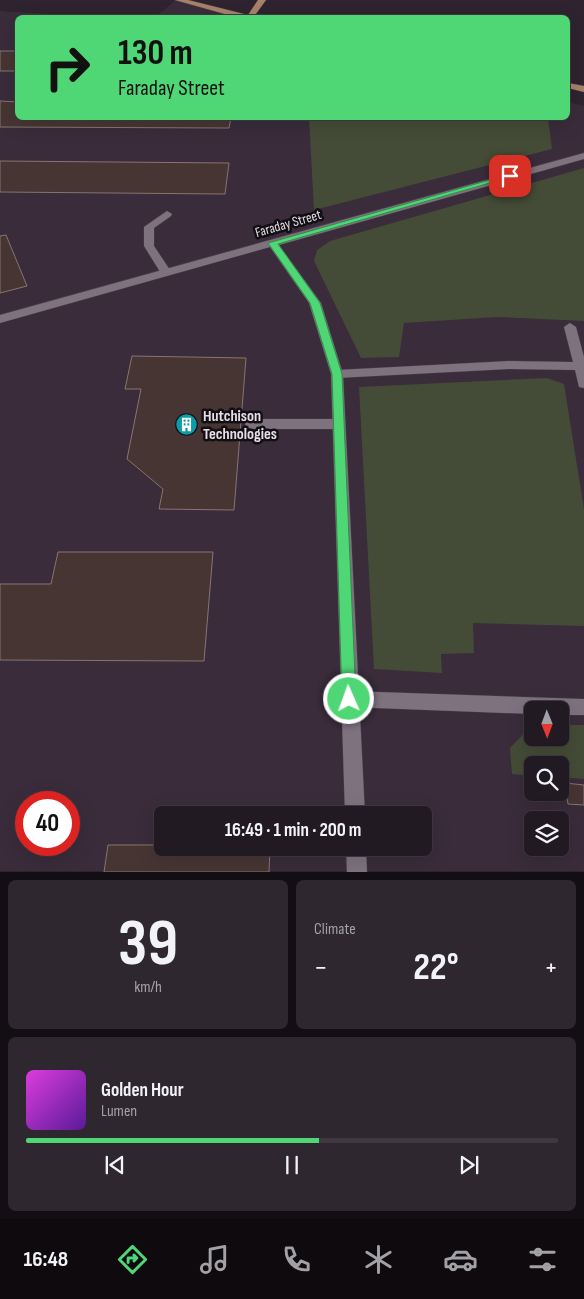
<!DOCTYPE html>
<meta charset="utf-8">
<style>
:root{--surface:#221a22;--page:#2e272f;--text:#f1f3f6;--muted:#a2a1a5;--line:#3f3840;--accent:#4fd675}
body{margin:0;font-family:"Sofia Sans Condensed",sans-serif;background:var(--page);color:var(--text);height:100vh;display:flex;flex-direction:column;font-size:19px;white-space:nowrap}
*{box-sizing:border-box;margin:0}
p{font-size:16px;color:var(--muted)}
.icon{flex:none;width:28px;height:28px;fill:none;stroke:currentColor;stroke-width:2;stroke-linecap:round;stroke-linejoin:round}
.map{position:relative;height:872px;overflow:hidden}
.drawer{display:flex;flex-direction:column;gap:8px;padding:8px;background:#130e13;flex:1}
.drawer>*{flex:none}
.top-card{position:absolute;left:15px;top:15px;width:555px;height:105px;border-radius:8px;box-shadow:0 5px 20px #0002,0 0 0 1px var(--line);background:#4fd675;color:#111;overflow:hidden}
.needle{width:32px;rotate:179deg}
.controls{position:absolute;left:524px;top:701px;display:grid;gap:10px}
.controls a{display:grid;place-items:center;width:45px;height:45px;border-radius:8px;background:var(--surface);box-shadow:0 5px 20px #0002,0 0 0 1px var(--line);font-size:25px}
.speed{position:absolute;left:15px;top:791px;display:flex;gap:10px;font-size:25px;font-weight:700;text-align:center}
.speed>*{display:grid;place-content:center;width:65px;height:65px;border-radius:50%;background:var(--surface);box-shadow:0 5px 20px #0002,0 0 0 1px var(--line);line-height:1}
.speed .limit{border:8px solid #d22;background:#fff;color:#111}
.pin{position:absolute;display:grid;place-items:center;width:42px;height:42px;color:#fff;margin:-21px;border-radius:10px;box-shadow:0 2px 8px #0006}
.me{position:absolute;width:55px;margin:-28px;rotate:358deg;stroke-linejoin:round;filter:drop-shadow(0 0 4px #0008)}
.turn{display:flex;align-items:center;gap:18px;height:105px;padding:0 20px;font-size:22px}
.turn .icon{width:65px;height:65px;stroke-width:2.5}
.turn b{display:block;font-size:35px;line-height:42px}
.big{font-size:38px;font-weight:700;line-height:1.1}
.drawer .tile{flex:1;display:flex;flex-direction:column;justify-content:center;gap:8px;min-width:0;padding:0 18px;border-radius:8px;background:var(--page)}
.drawer .dial{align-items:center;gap:0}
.dial b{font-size:65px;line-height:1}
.song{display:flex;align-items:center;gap:15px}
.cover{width:60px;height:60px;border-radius:8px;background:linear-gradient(135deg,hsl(300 70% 55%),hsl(270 70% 35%))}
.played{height:5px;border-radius:2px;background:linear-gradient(90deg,var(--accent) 55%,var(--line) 55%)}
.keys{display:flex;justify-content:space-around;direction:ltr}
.heat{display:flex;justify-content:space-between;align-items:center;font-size:28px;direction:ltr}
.drawer .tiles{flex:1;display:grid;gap:8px;grid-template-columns:1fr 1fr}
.tile:last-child{grid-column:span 2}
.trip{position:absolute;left:154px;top:806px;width:278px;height:50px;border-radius:8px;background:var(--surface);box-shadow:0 5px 20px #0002,0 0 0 1px var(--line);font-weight:700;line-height:50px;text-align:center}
.tabs{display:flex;height:80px;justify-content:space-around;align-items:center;background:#0e0a0e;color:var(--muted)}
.tabs .icon{width:35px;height:35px}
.tabs .selected{color:var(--accent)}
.tabs b{font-size:22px;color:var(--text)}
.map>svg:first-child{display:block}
.built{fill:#3a2c3b;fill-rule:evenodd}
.green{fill:#444b36}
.building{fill:#473533;stroke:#887471}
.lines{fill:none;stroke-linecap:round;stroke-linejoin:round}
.service-casing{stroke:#483e48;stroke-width:1}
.tertiary-casing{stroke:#483e48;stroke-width:1}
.primary-casing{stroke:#483e48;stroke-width:1}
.service{fill:#7f727f;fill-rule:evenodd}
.tertiary{fill:#7f727f;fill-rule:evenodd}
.primary{fill:#a8816b;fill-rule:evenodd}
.route{fill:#4fd675;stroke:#338b4c}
.labels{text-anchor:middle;stroke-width:5;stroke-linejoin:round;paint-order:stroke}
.far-street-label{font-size:14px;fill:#e5dee6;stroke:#130e13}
.poi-label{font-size:16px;font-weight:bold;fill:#e5dee6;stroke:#130e13;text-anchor:start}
</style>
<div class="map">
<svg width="584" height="872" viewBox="0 0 584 872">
<rect width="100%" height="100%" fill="#2e232e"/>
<path class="built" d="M176,0L238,18H154Z
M0,11L102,17L18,18V118H568V102L584,106V871H0ZM532,710H560V738H532ZM532,765H560V792H532ZM26,802H69V845H26ZM162,815H422V848H162ZM532,820H560V848H532Z"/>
<path class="green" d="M309,118H548L552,149L314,210Z
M584,168V321L497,317L404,323L399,357L361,358L314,261L317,250L330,241Z
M547,378L564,384L584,509V626L473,623L474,653L441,654L442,673L374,669L359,387Z
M532,725V738H560V725H584V779L560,777V765H532V776L512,774L510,748Z"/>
<path class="building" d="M0,51H18V71H0Z
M0,101L18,102V118H231L229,128L0,127Z
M0,161L229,163L225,194L0,192Z
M6,235L27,286L0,293V236Z
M132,356L246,358L234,510L159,509L163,489L127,459L141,389H125Z
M58,552H213L204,661L0,660V584H51Z
M565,783L584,785V805L568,804Z
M108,845H162V848H270L269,872H104Z"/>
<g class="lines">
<defs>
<path id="service" d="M167,211L172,214L171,216L154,228V246L172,273L166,276L162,275L144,246V227Z
M570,323L576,327L584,357V388L579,387L575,370L509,369L337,378L331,374L337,370L509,361L573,362L564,327Z
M252,419H338L343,421L345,424L343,427L338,429H252L247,427L245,424L247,421Z
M349,691L584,699V715H560V710H532V714L349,707L343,705L340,699L343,693Z"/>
<path id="tertiary" d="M584,153V159L279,245L321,303L343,374L365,815H345L331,374L309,303L270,247L0,323V315Z
M346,848H366L367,872H347Z"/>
<path id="primary" d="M175,0H188L248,15L258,0H266L253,18H239Z
M568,83L584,86V92L568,88Z"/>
</defs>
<use href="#service" class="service-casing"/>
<use href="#tertiary" class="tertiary-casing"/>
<use href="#primary" class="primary-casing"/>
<use href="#service" class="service"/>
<use href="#tertiary" class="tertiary"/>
<use href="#primary" class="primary"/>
</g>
<path class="route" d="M507,175L514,176L278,244L320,303L342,374L356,699L354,704L349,706L344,704L342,699L332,374L310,303L268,243Z"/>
<defs>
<symbol id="building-disc" viewBox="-11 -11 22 22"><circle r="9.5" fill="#0f9aa8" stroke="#130e13"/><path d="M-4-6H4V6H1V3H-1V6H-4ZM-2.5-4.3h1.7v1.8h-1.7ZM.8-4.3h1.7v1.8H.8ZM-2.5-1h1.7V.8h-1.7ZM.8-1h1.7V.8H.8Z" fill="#fff"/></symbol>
</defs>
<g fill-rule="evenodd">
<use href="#building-disc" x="174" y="412" width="25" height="25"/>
</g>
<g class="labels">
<g class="far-street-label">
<text transform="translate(288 223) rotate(-16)" y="5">Faraday Street</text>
</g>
<g class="poi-label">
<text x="203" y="421">Hutchison<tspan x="203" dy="18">Technologies</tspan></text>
</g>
</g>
</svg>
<div class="controls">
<a><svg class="needle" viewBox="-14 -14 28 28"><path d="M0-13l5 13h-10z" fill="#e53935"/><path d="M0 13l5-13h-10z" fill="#a2a1a5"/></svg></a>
<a><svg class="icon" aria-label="search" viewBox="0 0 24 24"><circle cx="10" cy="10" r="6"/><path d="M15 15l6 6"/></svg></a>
<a><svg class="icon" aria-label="layers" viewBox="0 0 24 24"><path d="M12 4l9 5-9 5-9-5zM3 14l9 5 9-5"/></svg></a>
</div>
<div class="speed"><div class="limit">40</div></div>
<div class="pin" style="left:510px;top:176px;background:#d93025"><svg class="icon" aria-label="arrive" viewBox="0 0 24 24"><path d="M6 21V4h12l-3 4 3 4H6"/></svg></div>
<svg class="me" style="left:349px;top:699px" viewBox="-20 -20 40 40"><circle r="17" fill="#4fd675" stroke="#fff" stroke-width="3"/><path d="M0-11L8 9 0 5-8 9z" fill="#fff"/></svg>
<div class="trip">16:49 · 1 min · 200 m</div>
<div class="top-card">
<div class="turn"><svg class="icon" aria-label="right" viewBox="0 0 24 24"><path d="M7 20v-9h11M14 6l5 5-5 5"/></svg><div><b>130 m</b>Faraday Street</div></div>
</div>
</div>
<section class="drawer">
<div class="tiles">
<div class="tile dial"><b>39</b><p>km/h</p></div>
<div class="tile"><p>Climate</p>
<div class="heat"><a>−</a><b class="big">22°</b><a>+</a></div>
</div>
<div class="tile">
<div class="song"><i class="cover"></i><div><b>Golden Hour</b><p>Lumen</p></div></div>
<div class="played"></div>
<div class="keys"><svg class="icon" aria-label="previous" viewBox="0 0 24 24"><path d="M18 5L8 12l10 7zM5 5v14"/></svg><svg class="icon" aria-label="pause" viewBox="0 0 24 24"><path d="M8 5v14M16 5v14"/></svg><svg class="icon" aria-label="next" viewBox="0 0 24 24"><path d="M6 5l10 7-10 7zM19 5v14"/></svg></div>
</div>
</div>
</section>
<nav class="tabs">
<b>16:48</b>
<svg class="icon selected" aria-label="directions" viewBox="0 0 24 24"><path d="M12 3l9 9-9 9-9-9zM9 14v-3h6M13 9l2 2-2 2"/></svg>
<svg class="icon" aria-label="music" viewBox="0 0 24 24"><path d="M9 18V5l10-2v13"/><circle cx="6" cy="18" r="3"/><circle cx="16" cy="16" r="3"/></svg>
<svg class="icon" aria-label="phone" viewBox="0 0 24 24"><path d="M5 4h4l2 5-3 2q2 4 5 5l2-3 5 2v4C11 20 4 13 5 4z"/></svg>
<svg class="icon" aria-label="climate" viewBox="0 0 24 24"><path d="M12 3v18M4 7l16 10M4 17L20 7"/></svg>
<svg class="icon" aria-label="car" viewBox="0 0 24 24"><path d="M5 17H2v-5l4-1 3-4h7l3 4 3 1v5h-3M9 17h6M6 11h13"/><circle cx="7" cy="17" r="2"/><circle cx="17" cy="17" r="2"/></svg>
<svg class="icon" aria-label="filters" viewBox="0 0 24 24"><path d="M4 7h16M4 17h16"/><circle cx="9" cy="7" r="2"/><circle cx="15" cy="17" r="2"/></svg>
</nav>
